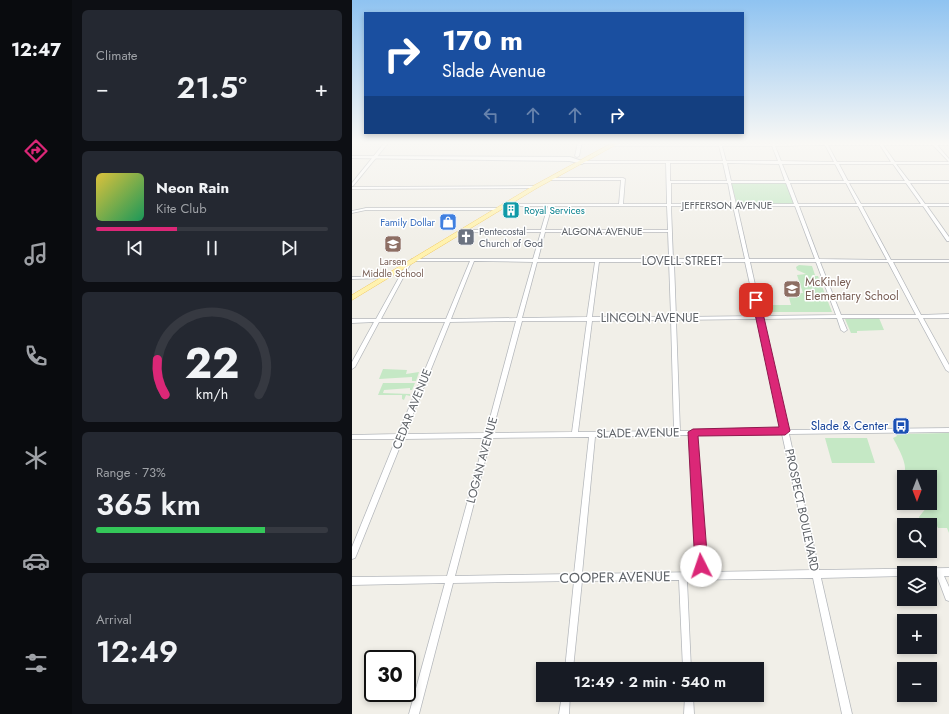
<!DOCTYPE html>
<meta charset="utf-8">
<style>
:root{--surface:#171b24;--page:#242831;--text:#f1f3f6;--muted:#9ea1a6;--line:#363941;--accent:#db2777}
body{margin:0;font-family:Jost,sans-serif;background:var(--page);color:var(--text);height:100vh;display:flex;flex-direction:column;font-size:15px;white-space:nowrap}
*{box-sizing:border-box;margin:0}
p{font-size:13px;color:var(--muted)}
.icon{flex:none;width:22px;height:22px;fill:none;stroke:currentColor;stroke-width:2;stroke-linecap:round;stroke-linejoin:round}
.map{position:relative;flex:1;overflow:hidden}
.sheet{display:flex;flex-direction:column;gap:10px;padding:10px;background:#0d0f14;width:280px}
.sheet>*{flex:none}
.hud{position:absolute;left:12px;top:12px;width:380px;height:122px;border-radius:0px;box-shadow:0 2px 6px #0003;background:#1a4fa0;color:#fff;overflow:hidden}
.needle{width:26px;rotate:180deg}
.fabs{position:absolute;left:545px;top:470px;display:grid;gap:8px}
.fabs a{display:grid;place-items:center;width:40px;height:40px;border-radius:0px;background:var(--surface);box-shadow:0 2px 6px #0003;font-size:20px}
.speed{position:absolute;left:12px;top:650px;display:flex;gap:8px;font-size:20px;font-weight:700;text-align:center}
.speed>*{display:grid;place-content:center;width:52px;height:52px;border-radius:50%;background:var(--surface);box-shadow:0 2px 6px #0003;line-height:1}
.speed .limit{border:2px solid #111;border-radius:6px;background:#fff;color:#111}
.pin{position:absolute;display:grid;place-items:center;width:34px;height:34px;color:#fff;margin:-17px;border-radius:8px;box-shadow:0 2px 6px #0006}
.me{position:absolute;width:44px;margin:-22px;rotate:356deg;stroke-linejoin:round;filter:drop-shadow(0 0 3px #0008)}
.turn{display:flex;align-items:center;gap:14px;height:84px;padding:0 12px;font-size:18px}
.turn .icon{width:52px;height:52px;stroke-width:2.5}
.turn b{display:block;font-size:28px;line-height:34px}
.lanes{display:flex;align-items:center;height:38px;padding:0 12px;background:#0003;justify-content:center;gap:20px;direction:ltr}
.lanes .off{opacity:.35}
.big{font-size:30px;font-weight:600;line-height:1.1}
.sheet .tile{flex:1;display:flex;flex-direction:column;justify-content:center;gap:6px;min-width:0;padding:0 14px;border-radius:6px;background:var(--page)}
.sheet .dial{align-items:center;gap:0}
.dial svg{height:104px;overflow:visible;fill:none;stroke:var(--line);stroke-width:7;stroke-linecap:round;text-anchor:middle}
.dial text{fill:var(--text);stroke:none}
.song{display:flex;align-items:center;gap:12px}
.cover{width:48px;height:48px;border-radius:6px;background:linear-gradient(135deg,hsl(50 70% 55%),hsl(150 70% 35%))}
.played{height:4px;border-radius:2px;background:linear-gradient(90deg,var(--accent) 35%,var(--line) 35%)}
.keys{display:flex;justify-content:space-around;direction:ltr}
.heat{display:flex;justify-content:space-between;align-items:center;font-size:22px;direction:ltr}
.charge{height:6px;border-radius:3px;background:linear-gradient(90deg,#34c759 73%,var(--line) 0)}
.trip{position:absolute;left:184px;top:662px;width:228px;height:40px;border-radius:0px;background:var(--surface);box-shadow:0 2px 6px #0003;font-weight:600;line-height:40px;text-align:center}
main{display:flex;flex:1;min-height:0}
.tabs{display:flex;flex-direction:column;width:72px;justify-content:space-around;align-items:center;background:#090b0e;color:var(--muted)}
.tabs .icon{width:28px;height:28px}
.tabs .active{color:var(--accent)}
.tabs b{font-size:18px;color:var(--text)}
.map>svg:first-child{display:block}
.green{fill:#c5e8c5}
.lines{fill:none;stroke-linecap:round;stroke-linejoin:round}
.minor-casing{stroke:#b5b8bc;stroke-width:1.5}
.secondary-casing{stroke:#b6babf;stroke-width:2}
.primary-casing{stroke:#f2c960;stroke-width:1}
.minor{fill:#fff;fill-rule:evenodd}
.secondary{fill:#fff;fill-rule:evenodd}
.primary{fill:#fff2af;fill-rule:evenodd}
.route{fill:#db2777;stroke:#8e194d}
.labels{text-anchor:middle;stroke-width:3;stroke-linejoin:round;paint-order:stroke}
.far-street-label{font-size:10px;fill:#5f6368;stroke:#fff}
.far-culture-label{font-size:10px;fill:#0d838f;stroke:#fff;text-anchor:start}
.far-shop-label{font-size:10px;fill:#366cbe;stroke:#fff;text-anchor:end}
.far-worship-label{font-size:10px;fill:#5b616d;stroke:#fff;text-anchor:start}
.far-education-label{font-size:10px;fill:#785e54;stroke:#fff}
.street-label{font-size:12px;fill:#5f6368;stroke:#fff}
.education-label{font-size:12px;fill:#785e54;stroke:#fff;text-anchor:start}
.transit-label{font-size:12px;fill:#164399;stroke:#fff;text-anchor:end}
.near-street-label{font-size:14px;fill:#5f6368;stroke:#fff}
</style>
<main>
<nav class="tabs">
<b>12:47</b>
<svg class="icon active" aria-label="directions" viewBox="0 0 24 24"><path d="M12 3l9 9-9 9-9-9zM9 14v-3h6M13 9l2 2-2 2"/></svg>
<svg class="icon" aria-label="music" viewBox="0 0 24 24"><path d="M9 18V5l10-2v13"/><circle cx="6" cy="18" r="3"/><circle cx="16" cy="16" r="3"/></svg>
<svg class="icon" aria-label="phone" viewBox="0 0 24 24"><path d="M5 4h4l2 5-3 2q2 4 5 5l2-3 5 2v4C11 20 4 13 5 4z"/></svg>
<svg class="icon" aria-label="climate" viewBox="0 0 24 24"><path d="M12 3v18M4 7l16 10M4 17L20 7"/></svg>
<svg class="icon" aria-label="car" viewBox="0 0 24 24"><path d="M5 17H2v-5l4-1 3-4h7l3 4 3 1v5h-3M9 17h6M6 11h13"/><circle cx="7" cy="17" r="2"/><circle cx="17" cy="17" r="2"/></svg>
<svg class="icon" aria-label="filters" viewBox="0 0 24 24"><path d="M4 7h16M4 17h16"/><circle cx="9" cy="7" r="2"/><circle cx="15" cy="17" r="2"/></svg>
</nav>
<section class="sheet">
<div class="tile"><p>Climate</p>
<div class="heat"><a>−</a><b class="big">21.5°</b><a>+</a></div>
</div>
<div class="tile">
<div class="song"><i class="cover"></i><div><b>Neon Rain</b><p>Kite Club</p></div></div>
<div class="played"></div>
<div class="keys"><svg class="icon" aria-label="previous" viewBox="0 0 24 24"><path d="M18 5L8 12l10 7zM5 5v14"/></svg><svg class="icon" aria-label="pause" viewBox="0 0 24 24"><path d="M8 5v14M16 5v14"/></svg><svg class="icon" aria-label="next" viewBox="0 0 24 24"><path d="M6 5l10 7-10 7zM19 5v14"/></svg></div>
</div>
<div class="tile dial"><svg viewBox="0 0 100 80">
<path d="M14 69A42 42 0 1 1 86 69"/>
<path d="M14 69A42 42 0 0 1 8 42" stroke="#db2777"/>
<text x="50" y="56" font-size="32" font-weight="700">22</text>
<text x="50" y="72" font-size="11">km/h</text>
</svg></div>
<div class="tile"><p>Range · 73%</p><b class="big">365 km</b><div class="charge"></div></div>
<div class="tile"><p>Arrival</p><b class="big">12:49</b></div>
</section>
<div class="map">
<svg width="597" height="714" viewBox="0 0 597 714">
<rect width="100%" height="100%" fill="#f1efe8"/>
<path class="green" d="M379,183H434L442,204H385Z
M447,265L460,266L463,275L459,276H466L480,312H415L413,305H439L436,294L451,293L445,275L454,274L445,270L444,267Z
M527,318L532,330L505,331V333H499L493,319Z
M31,369L55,370L54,374L67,372L64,381H60V377L27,379Z
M31,383H63L60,390H58V388L32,390L31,393L58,394V396L54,395L52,400L50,399V395H26Z
M597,433V533L595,528H586L582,520H578L580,528L578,527V525H570L567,517L574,508L567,504L578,503V477H555L551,474C558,467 545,446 541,438L545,436L544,434Z
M473,438H515L523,463H480Z"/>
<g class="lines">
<defs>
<path id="minor" d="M0,142H4L0,145Z
M33,142H37L1,186H0V183Z
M226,142H230L227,156L225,157L223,156Z
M366,142H370V144H419L418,142H422V144L472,143L471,142H475V143H526L525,142H529L530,143H579L578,142H582L583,143H597V145H585L597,159V164H544L557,181H597V183H558L573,204H597V206H575L597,237V241H595L571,206H510L539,260H597V262H541L569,315L597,314V318H571L597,365V372L594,370L566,318H490L495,330L492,332L489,330L485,318L411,319L436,430L597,428V432L437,434L467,570L597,568V576H592L597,587V601L594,600L585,576H578V573H552V576L469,578L500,714H490L461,578L335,580L339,669H331L327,580L230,581L221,669H213L222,581L101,583L67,714H57L93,583L0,585V577L95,576L133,438L51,439L4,556L3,558L0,559V547L44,439H0V435L46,434L93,322H27L3,367L0,369V362L22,322L0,323V319H24L55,263L57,262L59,263L29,319H94L118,261H60V259H181L189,232H110L108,231L110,230H189L196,206H151V204H267L269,180H198L196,179L197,178H271L273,179L271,204H315L314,163H230L228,162L229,161H371L367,146H262L260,145L261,144H367ZM473,145L482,162L429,161L423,146ZM476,145H528L539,162H485ZM531,145H581L597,162H543ZM370,146H420L426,161H374ZM318,163H371L375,181H318ZM375,163L427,164L433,181H379ZM430,164H483L492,181H437ZM487,164H541L553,181H496ZM319,183H376L380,204H319ZM379,183H434L442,204H384ZM438,183H494L505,204H446ZM497,183H554L569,204H509ZM200,206H315L316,230H193ZM319,206H381L393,259H321ZM385,206H443L463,259H397ZM447,206H506L535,260L467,259ZM193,232H316L317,259H186ZM122,261L181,262L165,318L99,319ZM185,262H243L235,317L170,318ZM247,262H317L319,317H240ZM322,262H393L405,316L324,317ZM398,262H464L484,315L410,316ZM468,262H536L564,315H489ZM406,319L429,430L343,431L341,430L339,431H328L324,320ZM319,320L322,431L226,432L240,321ZM164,321L134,433L53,434L98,322ZM170,321H235L220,432L140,433ZM430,434L460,570L354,572L344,435ZM338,435L346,572L230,574L243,437ZM237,437L222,574L103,576L139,438Z
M184,186V188H183L0,189V187Z
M14,208H147L149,209L147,210H14L0,213V211Z
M34,276L36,277V278L0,279V277Z
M210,695H218L217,714H207Z
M333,695H341L342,714H332Z"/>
<path id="secondary" d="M0,156L218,157L233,162L230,164L218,161L0,158Z"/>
<path id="primary" d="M262,142H269L185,188L0,300V295L181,186Z"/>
</defs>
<use href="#minor" class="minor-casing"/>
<use href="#secondary" class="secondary-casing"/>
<use href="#primary" class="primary-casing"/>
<use href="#minor" class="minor"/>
<use href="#secondary" class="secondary"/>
<use href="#primary" class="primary"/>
</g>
<linearGradient id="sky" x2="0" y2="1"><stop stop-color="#8fc3f1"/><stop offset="0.59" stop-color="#f9f8f5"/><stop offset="1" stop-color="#f9f8f5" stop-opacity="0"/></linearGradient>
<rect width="597" height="242" fill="url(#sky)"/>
<path class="route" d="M402,298L408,300L438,431L433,435L346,436L356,566L354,571L349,572L345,571L343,566L336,432L341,429L427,427L400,300Z"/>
<defs>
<symbol id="building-square" viewBox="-11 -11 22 22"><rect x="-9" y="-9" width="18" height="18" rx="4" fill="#0f9aa8" stroke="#fff"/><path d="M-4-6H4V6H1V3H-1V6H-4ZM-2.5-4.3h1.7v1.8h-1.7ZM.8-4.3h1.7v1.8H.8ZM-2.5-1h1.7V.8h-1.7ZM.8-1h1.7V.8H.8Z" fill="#fff"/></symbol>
<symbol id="shop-square" viewBox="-11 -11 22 22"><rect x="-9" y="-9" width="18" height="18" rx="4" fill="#3f7fe0" stroke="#fff"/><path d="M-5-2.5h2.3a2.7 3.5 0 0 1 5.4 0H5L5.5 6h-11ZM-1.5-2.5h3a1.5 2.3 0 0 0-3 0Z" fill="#fff"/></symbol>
<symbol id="church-square" viewBox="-11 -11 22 22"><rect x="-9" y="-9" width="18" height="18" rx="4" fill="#6b7280" stroke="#fff"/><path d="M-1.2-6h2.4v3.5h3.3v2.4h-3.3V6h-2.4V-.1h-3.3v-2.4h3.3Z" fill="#fff"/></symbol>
<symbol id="school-square" viewBox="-11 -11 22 22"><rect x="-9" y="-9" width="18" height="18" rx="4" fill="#8d6e63" stroke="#fff"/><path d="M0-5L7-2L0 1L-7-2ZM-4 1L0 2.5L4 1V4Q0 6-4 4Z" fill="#fff"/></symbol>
<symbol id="bus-square" viewBox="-11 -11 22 22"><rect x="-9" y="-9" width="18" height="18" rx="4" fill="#1a4fb4" stroke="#fff"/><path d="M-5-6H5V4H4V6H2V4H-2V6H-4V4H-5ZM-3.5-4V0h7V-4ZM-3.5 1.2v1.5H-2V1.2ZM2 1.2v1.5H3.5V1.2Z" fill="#fff"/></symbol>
</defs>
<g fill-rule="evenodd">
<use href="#building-square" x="149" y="200" width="20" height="20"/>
<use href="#shop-square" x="86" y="212" width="20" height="20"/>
<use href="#church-square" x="104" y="227" width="20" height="20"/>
<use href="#school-square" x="31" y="234" width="20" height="20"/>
<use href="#school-square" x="430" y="279" width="20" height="20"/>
<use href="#bus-square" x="539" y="416" width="20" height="20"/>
</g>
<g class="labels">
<g class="far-street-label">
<text x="375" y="209">JEFFERSON AVENUE</text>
<text x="250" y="235">ALGONA AVENUE</text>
</g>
<g class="far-culture-label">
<text x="172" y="214">Royal Services</text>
</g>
<g class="far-shop-label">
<text x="83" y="226">Family Dollar</text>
</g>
<g class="far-worship-label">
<text x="127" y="235">Pentecostal<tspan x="127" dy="12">Church of God</tspan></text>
</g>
<g class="far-education-label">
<text x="41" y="265">Larsen<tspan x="41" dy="12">Middle School</tspan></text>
</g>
<g class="street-label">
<text x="330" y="265">LOVELL STREET</text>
<text x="298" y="322">LINCOLN AVENUE</text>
<text transform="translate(60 409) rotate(-68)" y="4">CEDAR AVENUE</text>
<text transform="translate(286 433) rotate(-1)" y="4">SLADE AVENUE</text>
<text transform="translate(130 460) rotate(-75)" y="4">LOGAN AVENUE</text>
<text transform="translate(450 510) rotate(78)" y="4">PROSPECT BOULEVARD</text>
</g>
<g class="education-label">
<text x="453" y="286">McKinley<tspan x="453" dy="14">Elementary School</tspan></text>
</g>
<g class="transit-label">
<text x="536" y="430">Slade &amp; Center</text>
</g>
<g class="near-street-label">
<text transform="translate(263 577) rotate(-1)" y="5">COOPER AVENUE</text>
</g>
</g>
</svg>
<div class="fabs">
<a><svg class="needle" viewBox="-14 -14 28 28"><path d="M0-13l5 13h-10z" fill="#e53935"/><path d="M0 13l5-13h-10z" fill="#9ea1a6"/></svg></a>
<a><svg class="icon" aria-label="search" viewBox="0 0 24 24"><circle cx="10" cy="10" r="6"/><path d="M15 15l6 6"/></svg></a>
<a><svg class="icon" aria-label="layers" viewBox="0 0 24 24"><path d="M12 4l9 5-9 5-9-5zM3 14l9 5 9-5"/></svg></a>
<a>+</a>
<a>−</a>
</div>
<div class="speed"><div class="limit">30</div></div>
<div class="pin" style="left:404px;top:300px;background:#d93025"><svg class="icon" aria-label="arrive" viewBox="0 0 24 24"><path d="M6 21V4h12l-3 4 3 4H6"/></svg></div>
<svg class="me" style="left:349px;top:566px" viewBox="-20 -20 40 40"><circle r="19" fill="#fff"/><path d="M0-13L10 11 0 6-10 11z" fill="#db2777"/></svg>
<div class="trip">12:49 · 2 min · 540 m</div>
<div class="hud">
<div class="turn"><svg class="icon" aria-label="right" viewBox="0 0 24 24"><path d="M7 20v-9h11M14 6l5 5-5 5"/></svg><div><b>170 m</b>Slade Avenue</div></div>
<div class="lanes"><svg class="icon off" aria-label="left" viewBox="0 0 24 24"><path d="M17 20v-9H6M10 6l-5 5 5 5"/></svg><svg class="icon off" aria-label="ahead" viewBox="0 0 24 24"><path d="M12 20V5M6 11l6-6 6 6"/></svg><svg class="icon off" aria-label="ahead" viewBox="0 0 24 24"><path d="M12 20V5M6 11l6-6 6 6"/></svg><svg class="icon" aria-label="right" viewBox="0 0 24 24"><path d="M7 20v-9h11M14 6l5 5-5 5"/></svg></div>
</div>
</div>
</main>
